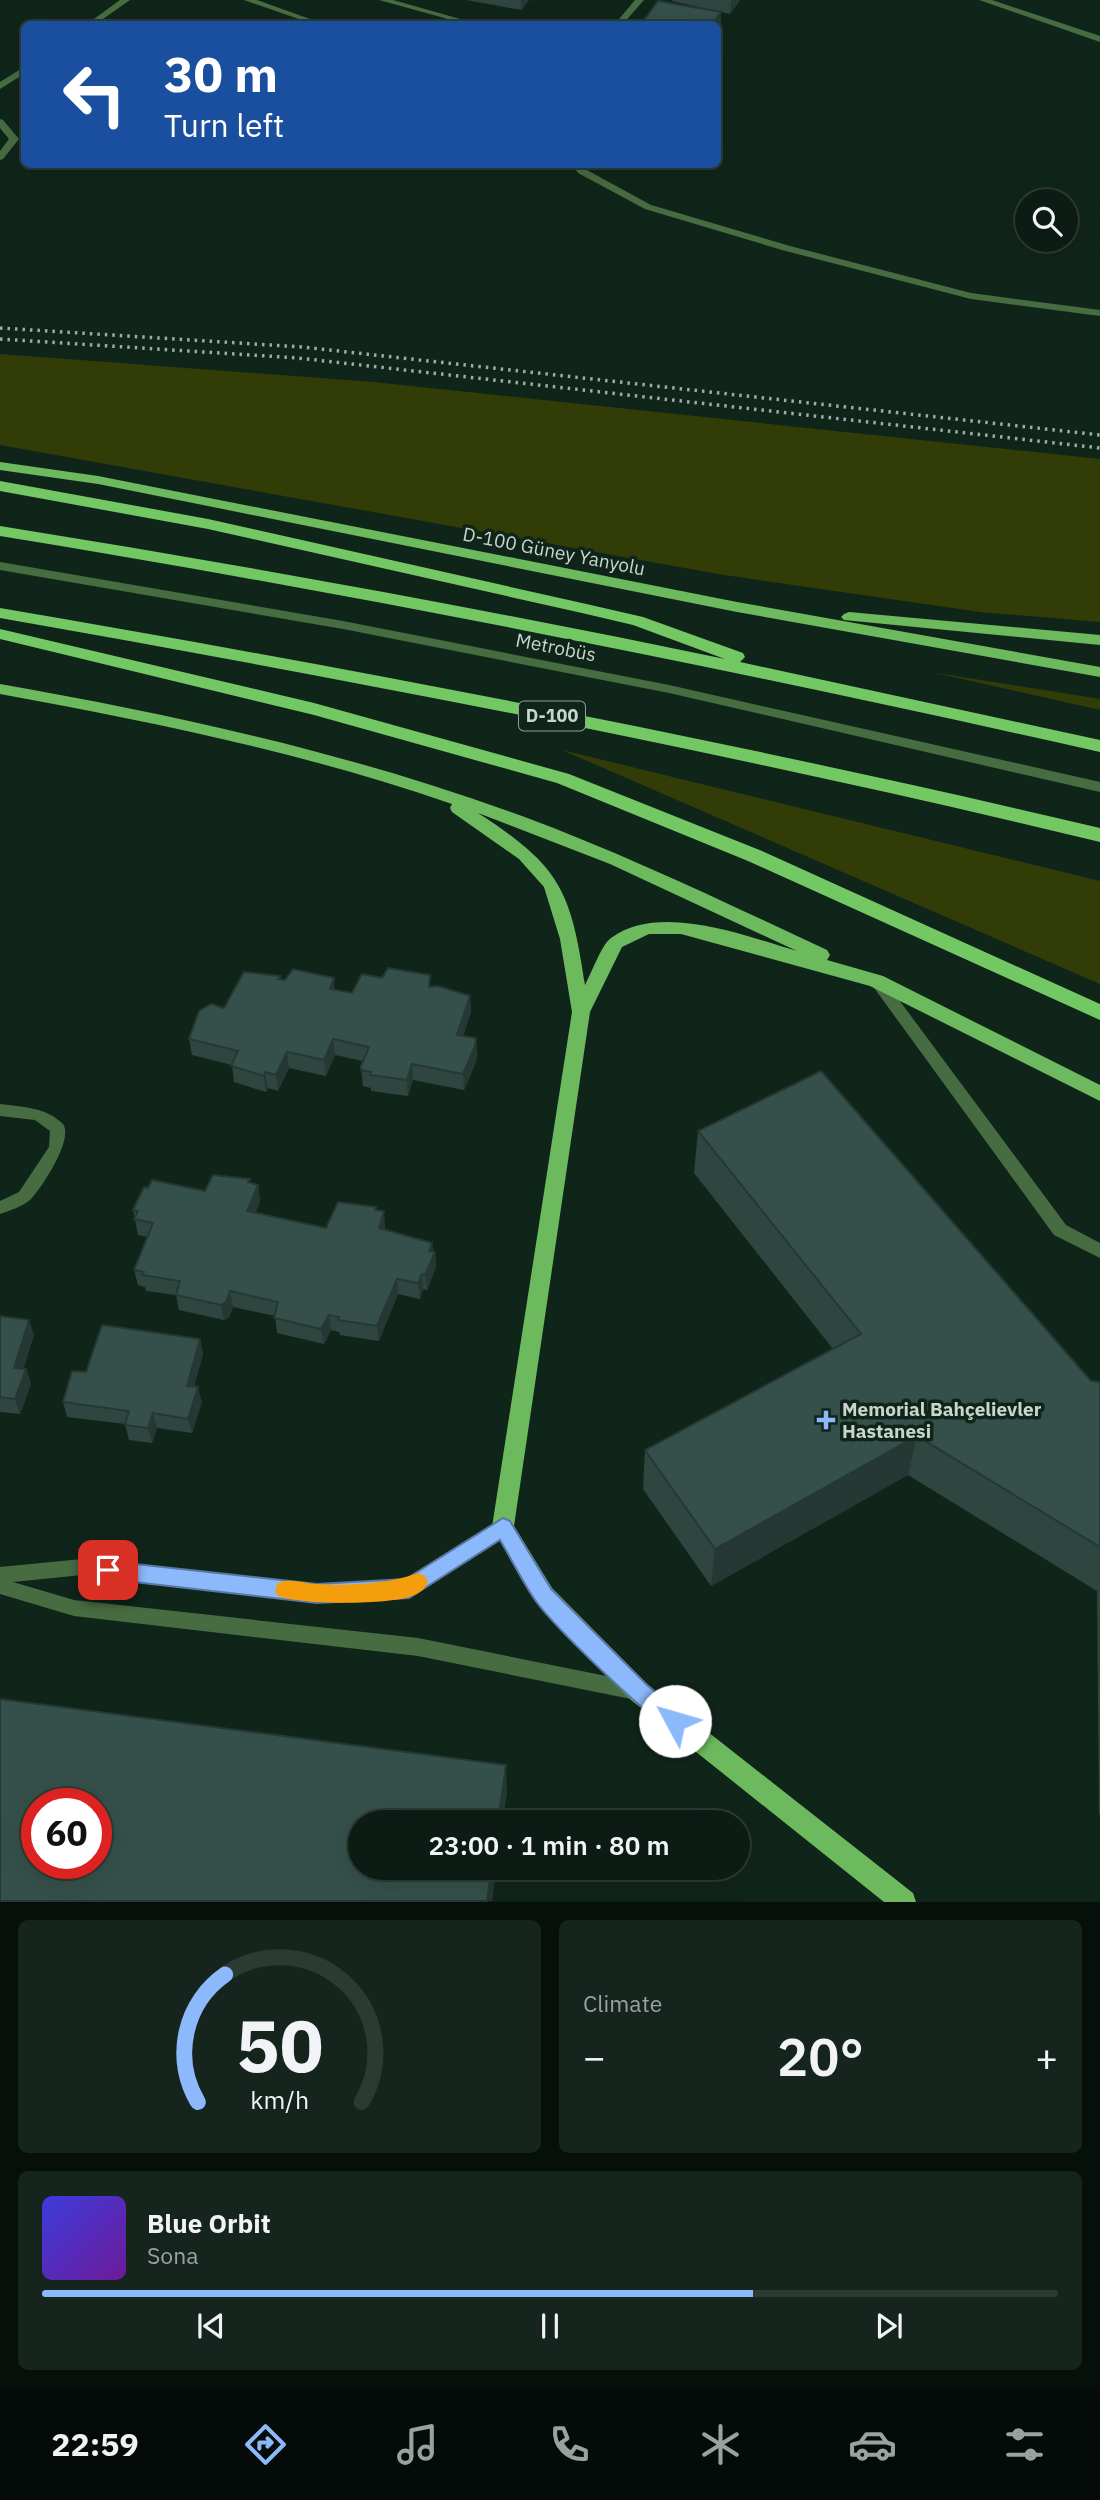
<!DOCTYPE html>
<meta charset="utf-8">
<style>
:root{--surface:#0c1c14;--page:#15251d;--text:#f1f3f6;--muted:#9aa1a0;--line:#2c3a34;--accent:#8cb9fc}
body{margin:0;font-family:"IBM Plex Sans",sans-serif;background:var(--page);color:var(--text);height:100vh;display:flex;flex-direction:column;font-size:26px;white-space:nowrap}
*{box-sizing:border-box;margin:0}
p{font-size:23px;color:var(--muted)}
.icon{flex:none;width:38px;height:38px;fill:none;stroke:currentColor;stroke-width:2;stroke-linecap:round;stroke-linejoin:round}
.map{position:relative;height:1902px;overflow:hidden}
.panel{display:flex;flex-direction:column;gap:18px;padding:18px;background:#070f0b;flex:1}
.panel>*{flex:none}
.top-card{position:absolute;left:21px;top:21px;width:700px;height:147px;border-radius:10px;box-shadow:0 7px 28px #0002,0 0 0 2px var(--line);background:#1a4fa0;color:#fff;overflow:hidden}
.buttons{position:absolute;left:1015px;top:189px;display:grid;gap:14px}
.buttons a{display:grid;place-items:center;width:63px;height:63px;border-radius:50%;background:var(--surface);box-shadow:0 7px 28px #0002,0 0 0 2px var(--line);font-size:35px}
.speed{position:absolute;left:21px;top:1788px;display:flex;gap:14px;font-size:35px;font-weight:700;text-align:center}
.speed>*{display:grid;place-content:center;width:91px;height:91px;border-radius:50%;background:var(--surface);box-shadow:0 7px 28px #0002,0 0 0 2px var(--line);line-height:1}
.speed .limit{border:10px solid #d22;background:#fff;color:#111}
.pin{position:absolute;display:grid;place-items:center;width:60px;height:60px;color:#fff;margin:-30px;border-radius:14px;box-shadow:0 4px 10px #0006}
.me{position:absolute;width:77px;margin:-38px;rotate:309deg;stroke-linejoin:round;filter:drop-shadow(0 0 5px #0008)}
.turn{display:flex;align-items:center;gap:24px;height:147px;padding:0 28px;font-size:32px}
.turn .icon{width:91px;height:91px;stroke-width:2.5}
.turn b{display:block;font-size:49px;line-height:60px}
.big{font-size:52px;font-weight:600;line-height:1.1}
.panel .card{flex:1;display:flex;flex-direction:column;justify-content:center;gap:10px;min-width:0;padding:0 24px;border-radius:10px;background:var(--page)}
.panel .dial{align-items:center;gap:0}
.dial svg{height:182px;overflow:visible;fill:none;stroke:var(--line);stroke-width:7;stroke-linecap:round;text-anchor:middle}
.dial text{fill:var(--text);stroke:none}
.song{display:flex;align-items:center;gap:21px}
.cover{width:84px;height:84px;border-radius:10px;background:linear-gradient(135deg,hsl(240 70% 55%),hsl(280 70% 35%))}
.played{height:7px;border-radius:4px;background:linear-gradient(90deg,var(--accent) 70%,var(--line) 70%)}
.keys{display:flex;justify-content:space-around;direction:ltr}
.heat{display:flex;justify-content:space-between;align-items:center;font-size:38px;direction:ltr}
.panel .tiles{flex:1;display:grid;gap:18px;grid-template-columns:1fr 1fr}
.card:last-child{grid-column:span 2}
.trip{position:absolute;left:348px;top:1810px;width:402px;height:70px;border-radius:35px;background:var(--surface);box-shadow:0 7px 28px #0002,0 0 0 2px var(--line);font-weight:600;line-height:70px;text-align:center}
.menu{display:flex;height:112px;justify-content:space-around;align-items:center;background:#050b08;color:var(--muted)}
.menu .icon{width:49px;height:49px}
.menu .current{color:var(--accent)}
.menu b{font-size:32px;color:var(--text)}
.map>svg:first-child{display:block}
.green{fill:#313c07}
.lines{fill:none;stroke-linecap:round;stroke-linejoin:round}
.service{fill:#486c41;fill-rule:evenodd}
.primary{fill:#6cb95e;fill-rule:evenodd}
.trunk{fill:#73c863;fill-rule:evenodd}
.rail{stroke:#9eaca4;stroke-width:3.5;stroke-dasharray:2.5 5;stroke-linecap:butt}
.wall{fill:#2e4540}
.shaded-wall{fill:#253834}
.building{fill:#35504a;stroke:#253834;stroke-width:2;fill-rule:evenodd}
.route{fill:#8cb9fc;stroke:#5b78a4;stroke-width:2}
.slow{fill:#f59e0b}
.poi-dot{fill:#8cb9fc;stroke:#10251a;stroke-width:2.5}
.labels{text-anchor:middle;stroke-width:7;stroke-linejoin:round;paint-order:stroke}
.shield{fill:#10251a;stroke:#92a198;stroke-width:2}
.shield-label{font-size:18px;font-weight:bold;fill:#c9d6ce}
.street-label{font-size:19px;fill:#c9d6ce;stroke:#10251a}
.poi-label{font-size:19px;font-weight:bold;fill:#c9d6ce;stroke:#10251a;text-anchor:start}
</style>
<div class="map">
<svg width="1100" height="1902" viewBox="0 0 1100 1902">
<rect width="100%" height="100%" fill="#10251a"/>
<path class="green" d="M0,354L374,382L1100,459V622L980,612L718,574L0,445Z
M931,672L1100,699V710Z
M562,750L1100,881V984Z"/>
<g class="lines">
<path class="service" d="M120,0H130L96,24H87Z
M244,0H257L324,24H313Z
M379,0H393L478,24H466Z
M635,0H644L623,24H615Z
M979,0H992L1100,36V42Z
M24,67V74L0,89V82Z
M0,119L3,120L19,139L3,159L0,160V151L9,139L0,128Z
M572,164H582L585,169L651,205L790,246L971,293L1100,310V316L971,299L782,250L645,209L578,173Z
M0,562L343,621L669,685L1100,782V792L669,693L343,629L0,570Z
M877,976L882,977L1066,1225L1100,1243V1258L1054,1235L872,985L870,981L872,977Z
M0,1104C22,1107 45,1107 62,1123C76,1136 41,1189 30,1200C23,1206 9,1211 0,1214V1201L19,1192L49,1147L50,1131L35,1120L0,1116Z
M503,1519L509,1521L512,1527L509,1533L409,1596L317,1601L82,1575L13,1582L74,1600L418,1638L636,1682L642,1685L645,1691L642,1697L636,1700L418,1656L74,1616L0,1594V1567L82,1559L317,1585L406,1580Z"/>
<path class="primary" d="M0,462L98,476L737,602L1100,667V677L737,612L98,484L0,470Z
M849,612L1100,635V645L844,620L841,617L844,614Z
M0,684C177,715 353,754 522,816C627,855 726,903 827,950L830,955L827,960L883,976L1100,1085V1101L870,986L681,934H649L622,947L590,1012L514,1526L552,1588L647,1684L913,1893L916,1902H884L631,1700L536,1602L492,1527L572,1012L560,939L544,887L519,859L452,812L450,808L452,804C305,753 153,722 0,694ZM478,813L610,864L797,951C745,936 660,902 611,938C602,944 591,974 585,985C571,890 560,866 478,813Z"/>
<path class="trunk" d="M0,481L208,519L582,603L643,617L743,653L745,657L740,662L1100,740V752C735,670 369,596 0,536V526C243,565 484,609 725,659L633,625L582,613L208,529L0,491Z
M0,608C369,671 736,742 1100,828V842C736,754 369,683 0,618Z
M0,629L314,703L569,774L762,851L1100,1004V1020L748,861L557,783L314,715L0,639Z"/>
<path class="rail" d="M0,328L302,347L1100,435
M0,339L298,358L1100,448"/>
</g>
<path class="wall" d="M466,0H529L521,10Z
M672,0H740L730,14L721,12L720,33L716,11L672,1Z
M280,976L281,980L352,993L431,987L470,996L471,1012L463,1036L476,1038L477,1054L476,1062L464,1090L413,1080L408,1096L371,1091V1088L363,1086L361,1066L363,1061L335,1055L326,1076L289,1068L278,1091L268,1088L266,1092L234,1082L232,1065L192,1055L189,1039L224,1008Z
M698,1131L1091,1381L1100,1382V1815H1099L1097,1591L908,1475L711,1586L643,1489L645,1450L833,1349L694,1173Z
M250,1183L258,1185L260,1201L256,1212L326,1228L377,1210L385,1227L384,1230L432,1243L433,1252H435L436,1267L427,1290L423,1289L420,1299L398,1294L379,1341L340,1335L339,1332L331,1330L324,1344L277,1333L275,1316L233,1307L229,1317L224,1320L179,1310L176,1295L146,1291L145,1287L138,1285L134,1270L148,1237L138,1235L133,1210L148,1188L205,1191Z
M0,1316L34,1335L23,1369H26L31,1384L20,1414L0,1412Z
M200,1339L203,1354L194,1387L202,1402L192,1433L157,1428L152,1443L129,1440L125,1424L67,1417L63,1402L86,1372Z"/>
<path class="shaded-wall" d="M521,0H529L521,10Z
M731,0H740L730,14Z
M721,12L720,33L718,36V24H712Z
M334,978L335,994L330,989Z
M470,996L471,1012L458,1051L457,1035Z
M476,1038V1062L464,1090L463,1074Z
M333,1039L335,1055L326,1076L324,1060Z
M287,1052L289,1068L278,1091L276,1075Z
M412,1064L413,1080L408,1096L407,1080Z
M265,1072L268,1088L266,1092L264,1076Z
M258,1185L260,1201L250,1226L247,1211Z
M384,1211L385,1227L380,1244L379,1228Z
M432,1243L433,1256L435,1252L436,1267L427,1290L425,1275L429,1251Z
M422,1274L423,1289L420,1299L418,1283Z
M397,1279L398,1294L379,1341L377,1326Z
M230,1291L233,1307L229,1317L224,1320L221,1305Z
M329,1315L331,1330L324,1344L321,1329Z
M29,1320L34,1335L19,1383L14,1368Z
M200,1339L203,1354L190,1401L187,1386Z
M26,1369L31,1384L20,1414L15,1399Z
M198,1387L202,1402L192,1433L188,1419Z
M153,1413L157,1428L152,1443L148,1428Z
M917,1436L908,1475L711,1586L715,1549Z
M506,1765L507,1793L503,1822H498Z
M492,1867H497L492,1901H487Z"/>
<path class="building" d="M658,1L721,12L712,24H641Z
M388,968L430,975L429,987L438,986L470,996L457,1035L476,1038L475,1046L463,1074L412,1064L407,1080L370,1075L371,1072L361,1070V1066L369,1047L333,1039L324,1060L287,1052L276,1075L265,1072L264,1076L231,1066L238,1051L189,1039L199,1011L211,1004L224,1008L244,972L280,976L278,979L285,980L293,969L334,978L330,989L352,993L362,974L382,978Z
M821,1071L1091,1381L1100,1382V1547L917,1436L715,1549L645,1450L861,1334L698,1131Z
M213,1175L250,1179L248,1182L258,1185L247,1211L326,1228L338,1202L376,1207L375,1210L384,1211L379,1228L432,1243L429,1251L435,1252L425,1275L422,1274L418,1283L397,1279L377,1326L338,1320L339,1317L329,1315L321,1329L274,1318L278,1302L230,1291L226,1302L221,1305L176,1295L180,1281L142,1275L144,1272L134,1270L153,1223L134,1219L138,1211L133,1210L144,1187L148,1188L152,1180L205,1191Z
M0,1316L29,1320L14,1368L26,1369L15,1399L0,1397Z
M102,1325L200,1339L187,1386L198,1387L188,1419L153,1413L148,1428L125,1425L129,1411L63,1402L72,1371L86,1372Z
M0,1699L506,1765L498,1822H360V1867H492L487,1901H0ZM37,1804H96V1864H37Z"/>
<path class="route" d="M503,1518L510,1521L551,1589L647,1685L683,1714L686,1721L683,1728L675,1731C650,1721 552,1624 535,1600C522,1581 512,1560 500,1540L409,1598L317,1603L108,1579L101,1576L98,1570L101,1563L108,1561L317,1584L406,1579Z"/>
<path class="slow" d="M418,1573L425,1576L428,1582C425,1589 420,1593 412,1596C391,1605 300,1605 278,1596L275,1590L278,1583C290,1578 303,1583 315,1584C347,1586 389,1584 418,1573Z"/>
<path class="poi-dot" d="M822.5 1409.5h7v7h7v7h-7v7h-7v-7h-7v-7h7z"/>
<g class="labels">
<rect class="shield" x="519" y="701.5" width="66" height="29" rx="5"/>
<g class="shield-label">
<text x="552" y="722">D-100</text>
</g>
<g class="street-label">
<text transform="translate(554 551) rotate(11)" y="7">D-100 Güney Yanyolu</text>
<text transform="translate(556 647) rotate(11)" y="7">Metrobüs</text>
</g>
<g class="poi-label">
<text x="842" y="1416">Memorial Bahçelievler<tspan x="842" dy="22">Hastanesi</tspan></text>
</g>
</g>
</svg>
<div class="buttons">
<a><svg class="icon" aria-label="search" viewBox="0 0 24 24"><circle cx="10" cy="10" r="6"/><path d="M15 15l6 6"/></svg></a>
</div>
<div class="speed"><div class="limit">60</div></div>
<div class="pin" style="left:108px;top:1570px;background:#d93025"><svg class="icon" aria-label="arrive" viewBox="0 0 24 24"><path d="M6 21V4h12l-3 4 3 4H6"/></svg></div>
<svg class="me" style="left:675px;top:1721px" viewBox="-20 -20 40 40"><circle r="19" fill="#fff"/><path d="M0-13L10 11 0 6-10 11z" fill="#8cb9fc"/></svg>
<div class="trip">23:00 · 1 min · 80 m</div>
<div class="top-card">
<div class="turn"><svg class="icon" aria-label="left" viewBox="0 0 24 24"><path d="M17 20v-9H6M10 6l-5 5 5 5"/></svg><div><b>30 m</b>Turn left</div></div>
</div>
</div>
<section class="panel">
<div class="tiles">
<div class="card dial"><svg viewBox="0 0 100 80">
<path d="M14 69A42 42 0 1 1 86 69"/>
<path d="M14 69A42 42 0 0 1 26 13" stroke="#8cb9fc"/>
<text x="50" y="56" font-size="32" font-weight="700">50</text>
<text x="50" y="72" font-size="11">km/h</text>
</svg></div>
<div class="card"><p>Climate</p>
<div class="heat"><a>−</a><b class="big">20°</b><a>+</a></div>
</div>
<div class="card">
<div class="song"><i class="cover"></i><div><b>Blue Orbit</b><p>Sona</p></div></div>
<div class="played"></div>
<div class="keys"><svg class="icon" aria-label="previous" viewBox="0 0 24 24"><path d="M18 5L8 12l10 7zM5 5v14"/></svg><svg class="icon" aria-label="pause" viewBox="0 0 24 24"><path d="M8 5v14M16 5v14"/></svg><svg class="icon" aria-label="next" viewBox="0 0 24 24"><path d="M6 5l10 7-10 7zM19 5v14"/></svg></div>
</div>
</div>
</section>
<nav class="menu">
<b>22:59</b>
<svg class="icon current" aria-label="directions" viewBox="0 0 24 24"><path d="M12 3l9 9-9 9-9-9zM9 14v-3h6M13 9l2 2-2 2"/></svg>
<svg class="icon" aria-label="music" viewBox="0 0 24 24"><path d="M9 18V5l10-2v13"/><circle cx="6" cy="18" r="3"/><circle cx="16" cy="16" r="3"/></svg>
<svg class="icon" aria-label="phone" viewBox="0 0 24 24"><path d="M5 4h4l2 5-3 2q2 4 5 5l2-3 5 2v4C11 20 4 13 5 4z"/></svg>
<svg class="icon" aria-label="climate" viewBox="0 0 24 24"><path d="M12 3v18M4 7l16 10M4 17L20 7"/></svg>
<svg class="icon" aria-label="car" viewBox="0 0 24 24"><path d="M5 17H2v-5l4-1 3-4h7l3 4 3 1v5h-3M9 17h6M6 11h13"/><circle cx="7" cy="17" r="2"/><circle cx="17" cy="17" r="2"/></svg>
<svg class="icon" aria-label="filters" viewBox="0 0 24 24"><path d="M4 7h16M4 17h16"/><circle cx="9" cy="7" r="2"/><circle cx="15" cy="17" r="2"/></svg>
</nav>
